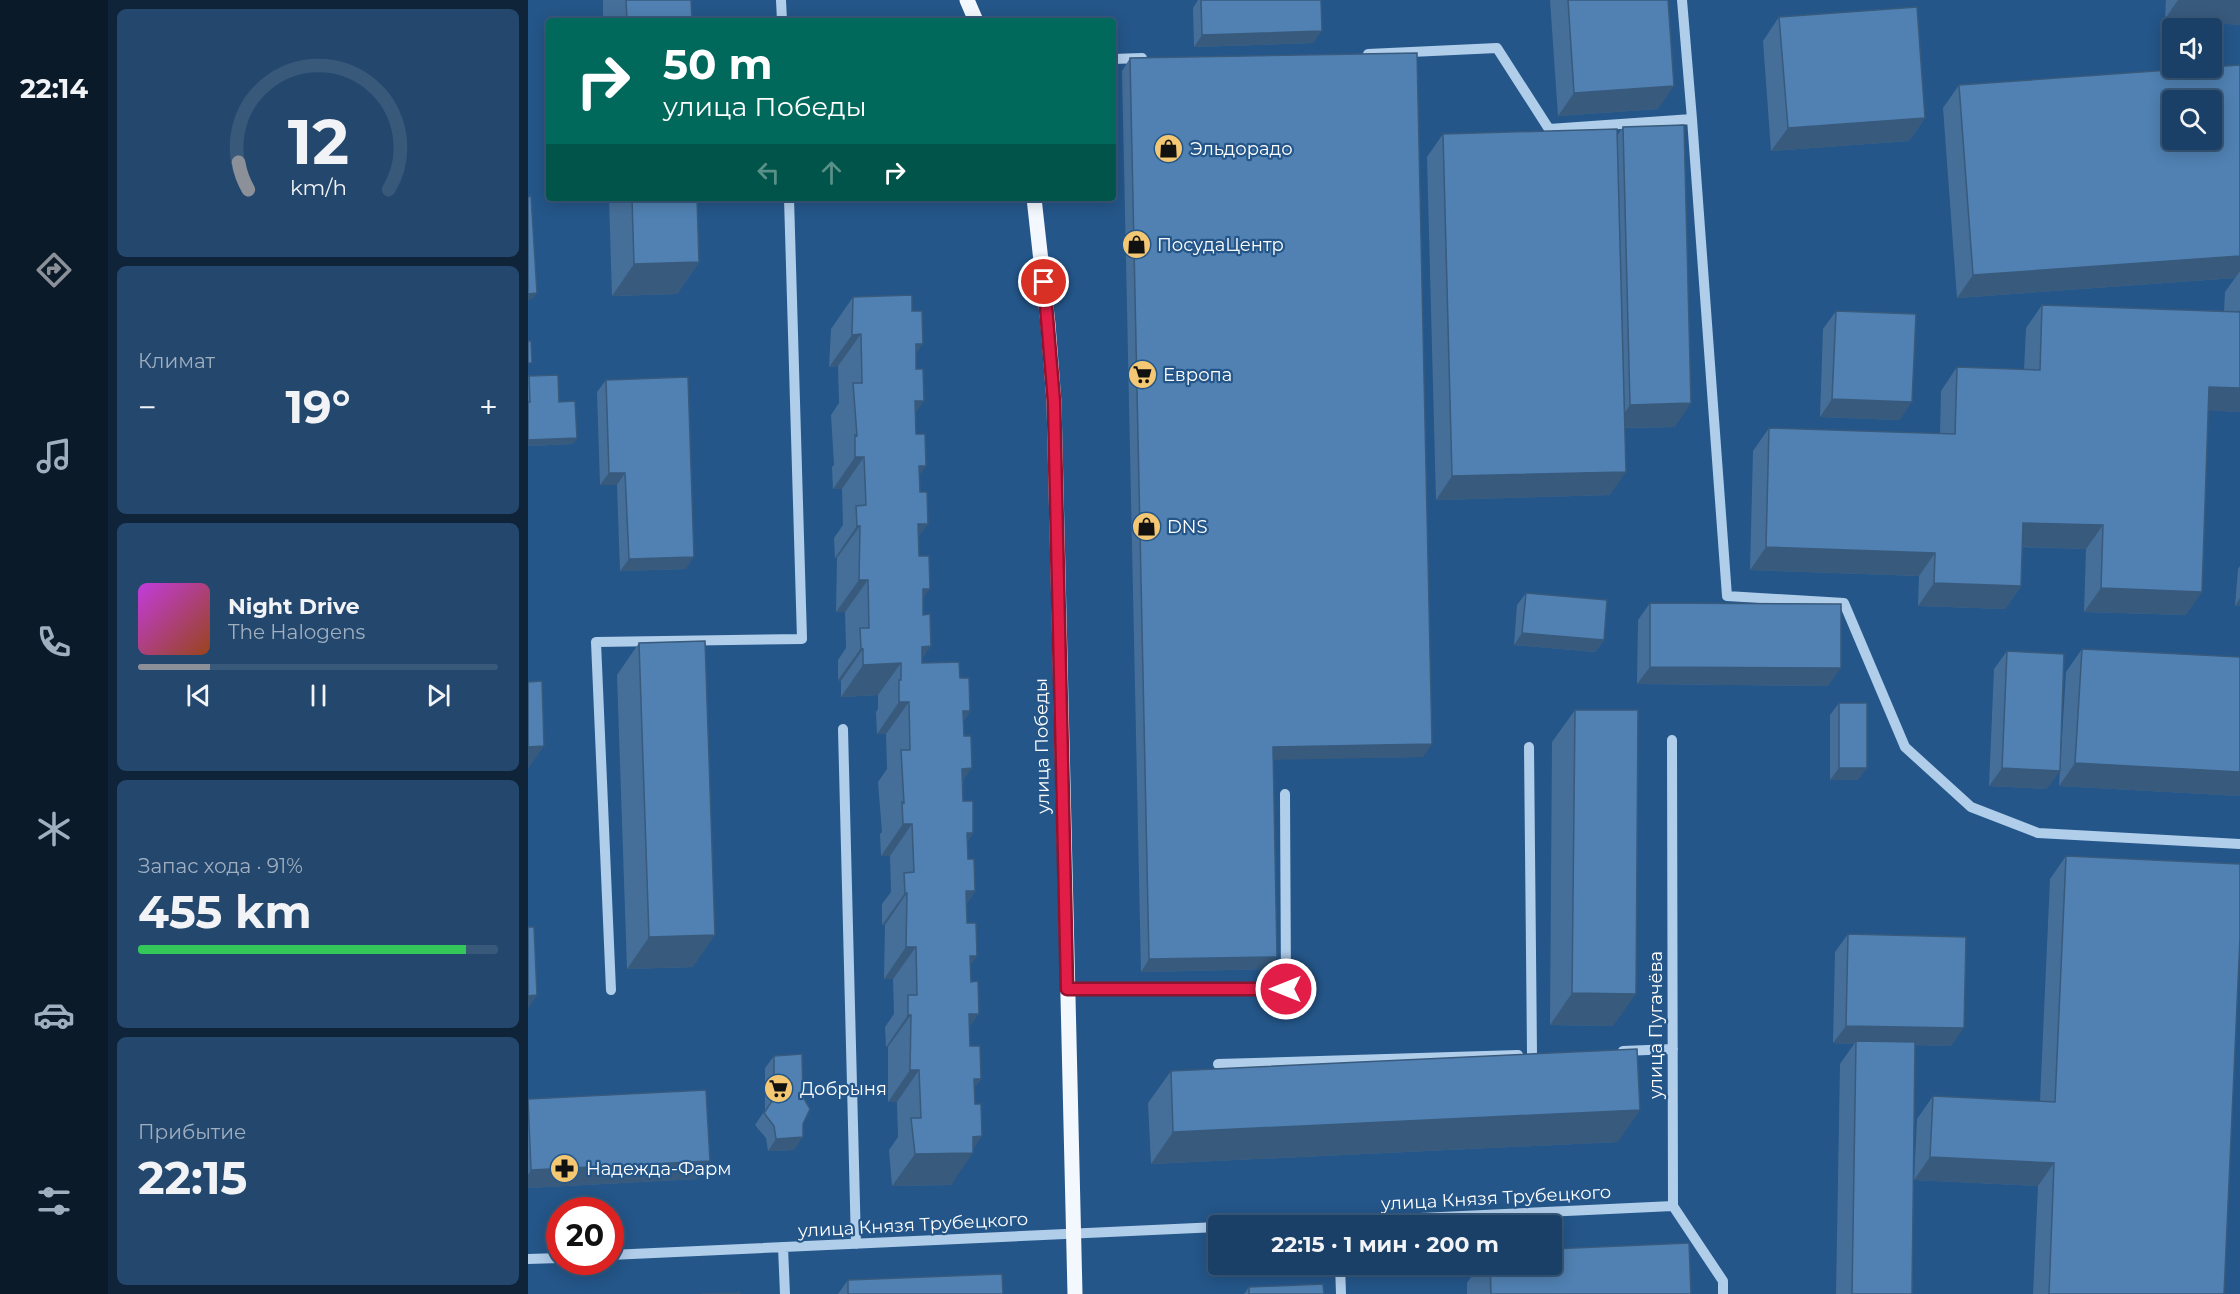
<!DOCTYPE html>
<html lang="ru">
<meta charset="utf-8">
<style>
:root{--surface:#1b4067;--page:#24476d;--text:#f1f3f6;--muted:#a0afc0;--line:#39597b;--accent:#8c9099}
body{margin:0;font-family:Montserrat,sans-serif;background:var(--page);color:var(--text);height:100vh;display:flex;flex-direction:column;font-size:22px;white-space:nowrap}
*{box-sizing:border-box;margin:0}
p{font-size:20px;color:var(--muted)}
.icon{flex:none;width:33px;height:33px;fill:none;stroke:currentColor;stroke-width:2;stroke-linecap:round;stroke-linejoin:round}
.map{position:relative;flex:1;overflow:hidden}
.details{display:flex;flex-direction:column;gap:9px;padding:9px;background:#0f2339;width:420px}
.details>*{flex:none}
.top-card{position:absolute;left:18px;top:18px;width:570px;height:183px;border-radius:6px;box-shadow:0 3px 15px #0003,0 0 0 2px var(--line);background:#00695c;color:#fff;overflow:hidden}
.fabs{position:absolute;left:1634px;top:18px;display:grid;gap:12px}
.fabs a{display:grid;place-items:center;width:60px;height:60px;border-radius:6px;background:var(--surface);box-shadow:0 3px 15px #0003,0 0 0 2px var(--line);font-size:30px}
.speed{position:absolute;left:18px;top:1197px;display:flex;gap:12px;font-size:30px;font-weight:700;text-align:center}
.speed>*{display:grid;place-content:center;width:78px;height:78px;border-radius:50%;background:var(--surface);box-shadow:0 3px 15px #0003,0 0 0 2px var(--line);line-height:1}
.speed .limit{border:9px solid #d22;background:#fff;color:#111}
.pin{position:absolute;display:grid;place-items:center;width:51px;height:51px;color:#fff;margin:-26px;border:3px solid #fff;border-radius:50%;box-shadow:0 2px 6px #0007}
.me{position:absolute;width:66px;margin:-33px;rotate:270deg;stroke-linejoin:round;filter:drop-shadow(0 0 4px #0008)}
.turn{display:flex;align-items:center;gap:21px;height:126px;padding:0 18px;font-size:27px}
.turn .icon{width:78px;height:78px;stroke-width:2.5}
.turn b{display:block;font-size:42px;line-height:51px}
.lanes{display:flex;align-items:center;height:57px;padding:0 18px;background:#0003;justify-content:center;gap:30px;direction:ltr}
.lanes .off{opacity:.35}
.big{font-size:45px;font-weight:700;line-height:1.1}
.details .tile{flex:1;display:flex;flex-direction:column;justify-content:center;gap:9px;min-width:0;padding:0 21px;border-radius:9px;background:var(--page)}
.details .dial{align-items:center;gap:0}
.dial svg{height:156px;overflow:visible;fill:none;stroke:var(--line);stroke-width:7;stroke-linecap:round;text-anchor:middle}
.dial text{fill:var(--text);stroke:none}
.song{display:flex;align-items:center;gap:18px}
.cover{width:72px;height:72px;border-radius:9px;background:linear-gradient(135deg,hsl(290 70% 55%),hsl(20 70% 35%))}
.played{height:6px;border-radius:3px;background:linear-gradient(90deg,var(--accent) 20%,var(--line) 20%)}
.keys{display:flex;justify-content:space-around;direction:ltr}
.heat{display:flex;justify-content:space-between;align-items:center;font-size:33px;direction:ltr}
.charge{height:9px;border-radius:4px;background:linear-gradient(90deg,#34c759 91%,var(--line) 0)}
.trip{position:absolute;left:680px;top:1215px;width:354px;height:60px;border-radius:6px;background:var(--surface);box-shadow:0 3px 15px #0003,0 0 0 2px var(--line);font-weight:700;line-height:60px;text-align:center}
main{display:flex;flex:1;min-height:0}
.tab-bar{display:flex;flex-direction:column;width:108px;justify-content:space-around;align-items:center;background:#0b1a29;color:var(--muted)}
.tab-bar .icon{width:42px;height:42px}
.tab-bar .current{color:var(--accent)}
.tab-bar b{font-size:27px;color:var(--text)}
.map>svg:first-child{display:block}
.lines{fill:none;stroke-linecap:round;stroke-linejoin:round}
.minor{stroke:#b0cdea;stroke-width:10}
.major{stroke:#f3f8fe;stroke-width:15}
.wall{fill:#456f99}
.shaded-wall{fill:#385a7d}
.building{fill:#5081b2;stroke:#385a7d;stroke-width:1.5;fill-rule:evenodd}
.route-casing{stroke:#92132f;stroke-width:15}
.route{stroke:#e11d48;stroke-width:10}
.labels{text-anchor:middle;stroke-width:4.5;stroke-linejoin:round;paint-order:stroke}
.poi-label{font-size:18px;fill:#fff;stroke:#245689;text-anchor:start}
.street-label{font-size:18px;fill:#fff;stroke:#245689}
</style>
<main>
<nav class="tab-bar">
<b>22:14</b>
<svg class="icon current" aria-label="directions" viewBox="0 0 24 24"><path d="M12 3l9 9-9 9-9-9zM9 14v-3h6M13 9l2 2-2 2"/></svg>
<svg class="icon" aria-label="music" viewBox="0 0 24 24"><path d="M9 18V5l10-2v13"/><circle cx="6" cy="18" r="3"/><circle cx="16" cy="16" r="3"/></svg>
<svg class="icon" aria-label="phone" viewBox="0 0 24 24"><path d="M5 4h4l2 5-3 2q2 4 5 5l2-3 5 2v4C11 20 4 13 5 4z"/></svg>
<svg class="icon" aria-label="climate" viewBox="0 0 24 24"><path d="M12 3v18M4 7l16 10M4 17L20 7"/></svg>
<svg class="icon" aria-label="car" viewBox="0 0 24 24"><path d="M5 17H2v-5l4-1 3-4h7l3 4 3 1v5h-3M9 17h6M6 11h13"/><circle cx="7" cy="17" r="2"/><circle cx="17" cy="17" r="2"/></svg>
<svg class="icon" aria-label="filters" viewBox="0 0 24 24"><path d="M4 7h16M4 17h16"/><circle cx="9" cy="7" r="2"/><circle cx="15" cy="17" r="2"/></svg>
</nav>
<section class="details">
<div class="tile dial"><svg viewBox="0 0 100 80">
<path d="M14 69A42 42 0 1 1 86 69"/>
<path d="M14 69A42 42 0 0 1 9 55" stroke="#8c9099"/>
<text x="50" y="56" font-size="32" font-weight="700">12</text>
<text x="50" y="72" font-size="11">km/h</text>
</svg></div>
<div class="tile"><p>Климат</p>
<div class="heat"><a>−</a><b class="big">19°</b><a>+</a></div>
</div>
<div class="tile">
<div class="song"><i class="cover"></i><div><b>Night Drive</b><p>The Halogens</p></div></div>
<div class="played"></div>
<div class="keys"><svg class="icon" aria-label="previous" viewBox="0 0 24 24"><path d="M18 5L8 12l10 7zM5 5v14"/></svg><svg class="icon" aria-label="pause" viewBox="0 0 24 24"><path d="M8 5v14M16 5v14"/></svg><svg class="icon" aria-label="next" viewBox="0 0 24 24"><path d="M6 5l10 7-10 7zM19 5v14"/></svg></div>
</div>
<div class="tile"><p>Запас хода · 91%</p><b class="big">455 km</b><div class="charge"></div></div>
<div class="tile"><p>Прибытие</p><b class="big">22:15</b></div>
</section>
<div class="map">
<svg width="1712" height="1294" viewBox="0 0 1712 1294">
<rect width="100%" height="100%" fill="#245689"/>
<g class="lines">
<path class="minor" d="M253,0L254,21
M840,54L969,48L1021,129L1164,119L1154,0
M585,59L614,58
M1164,119L1199,596L1316,603L1377,747L1443,807L1510,833L1712,844
M315,729L328,1244
M1144,740L1145,1206L1195,1281V1294
M1001,747L1004,1054
M539,989H758L757,794
M83,990L68,642L274,639L261,198
M1095,1051L1145,1049
M690,1064L990,1055
M721,1226L1145,1206
M255,1247L257,1294
M82,1255L690,1227
M0,1259L32,1258
M812,1264L813,1294"/>
<path class="major" d="M439,0L448,21
M506,198L520,324L526,402L547,1294"/>
</g>
<path class="wall" d="M75,0H163L164,21H75Z
M670,0H793L785,43L666,47L665,8Z
M1022,0H1140L1130,109L1030,116Z
M1638,0H1712V25L1637,19Z
M1251,17L1397,118L1381,141L1243,151L1235,41Z
M602,58L895,757L745,759L741,969L613,972L594,71Z
M1712,65V412L1680,410L1658,615L1556,612L1558,549L1494,547L1493,586L1477,609L1390,606L1391,576L1222,570L1225,451L1241,428L1412,434L1413,391L1429,367L1496,370L1498,328L1514,305L1696,311L1697,292L1707,278L1429,298L1415,108L1431,85Z
M1095,127L1147,427L1097,428L1082,495L908,500L899,157L915,134L1089,136Z
M81,198H169L171,262L149,294L84,296Z
M325,297L384,311L388,353V434L391,476V556L395,598L394,663L432,678L442,711L436,720L435,801L445,833L439,842L440,859L447,891L439,903V923L443,965L442,1027V1046L453,1079L446,1088L445,1149L423,1185L364,1186L361,1150L370,1137L369,1102H360V1047H358L357,1027L366,1014L365,979H356L357,925H354V904L363,892L362,856H353L352,834L354,832L350,782L359,769L358,734H349L348,712L350,709V695L313,697V681L310,680V660L318,648L317,612H308L309,558H307L306,538L315,525L314,489H305L304,467L306,465L303,415L311,403L310,366L301,367L303,329Z
M1308,311L1372,420L1292,417L1295,329Z
M1,376L31,402L45,444L0,446V377Z
M78,380L158,569L92,571L89,485H72L69,392Z
M1712,566V606H1707L1710,569Z
M998,593L1076,640L1067,652L986,645L989,605Z
M1122,603L1300,686L1109,684L1110,620Z
M111,643L165,967L99,969L89,675Z
M1554,649L1712,657V796L1531,786L1538,672Z
M1479,651L1519,789L1461,786L1466,669Z
M1311,703L1330,780H1302V715Z
M1047,710L1085,1026L1022,1025L1024,742Z
M1538,856L1696,1294H1505L1510,1186L1386,1180L1389,1119L1405,1096L1512,1101L1522,879Z
M1320,934L1423,1046L1387,1045L1384,1294H1308L1312,1064L1326,1044L1305,1043L1307,952Z
M246,1056L275,1124L266,1150L240,1151L238,1138L227,1125L237,1110V1068Z
M643,1071L1090,1142L623,1164L620,1103Z
M0,1099L169,1179L0,1188Z
M952,1264H1023L1163,1294H939V1283Z
M320,1280L475,1294H310Z
M721,1287L796,1294H716Z"/>
<path class="shaded-wall" d="M1650,0H1712V25L1637,19Z
M794,31L785,43L666,47L674,35Z
M1146,86L1130,109L1030,116L1046,93Z
M1397,118L1381,141L1243,151L1260,128Z
M1712,256V271L1707,278L1429,298L1445,275Z
M171,262L149,294L84,296L106,264Z
M9,293L5,299L0,300V294Z
M333,334L310,366L301,367L324,335Z
M388,344H395L372,376Z
M1681,387L1712,388V412L1665,410Z
M1304,399L1384,402L1372,420L1292,417Z
M387,401H396L374,433Z
M1163,403L1147,427L1086,428L1102,405Z
M49,438L45,444L0,446V440Z
M327,457H336L314,489H305Z
M391,466H398L376,498Z
M1098,472L1082,495L908,500L924,476Z
M81,473H97L89,485H72Z
M1495,523L1575,525L1558,549L1479,546Z
M390,524H400L377,556Z
M329,526H332L309,558H307Z
M1238,547L1407,553L1391,576L1222,570Z
M166,557L158,569L92,571L101,559Z
M331,580H340L317,612H308Z
M1406,583L1493,586L1477,609L1390,606Z
M1573,588L1674,592L1658,615L1556,612Z
M395,589H402L379,621Z
M1712,598V606H1707Z
M994,633L1076,640L1067,652L986,645Z
M403,646L381,678L394,647Z
M333,648L335,649L313,681L310,680Z
M373,663L350,695L313,697L335,665Z
M1122,667L1313,668L1300,686L1109,684Z
M371,702H381L358,734H349Z
M435,711H442L420,743Z
M904,744L895,757L736,760L745,747Z
M16,746L0,769V747Z
M1547,763L1712,772V796L1531,786Z
M444,768L421,800L434,769Z
M1311,768H1339L1330,780H1302Z
M1474,768L1532,771L1519,789L1461,786Z
M375,824H384L362,856H353Z
M439,833H445L423,865Z
M438,891H447L425,923Z
M377,893H379L357,925H354Z
M187,935L165,967L99,969L121,937Z
M378,947H388L365,979H356Z
M442,956H449L427,988Z
M749,957L741,969L613,972L621,959Z
M1044,993L1108,994L1085,1026L1022,1025Z
M9,995L0,1009V996Z
M441,1014H451L428,1046Z
M380,1015H383L360,1047H358Z
M1318,1026L1436,1028L1423,1046L1328,1044V1041L1326,1044L1305,1043Z
M382,1070H391L369,1102H360Z
M446,1079H453L430,1111Z
M1112,1110L1090,1142L623,1164L645,1132Z
M454,1136L443,1153H445L423,1185L364,1186L387,1154L445,1137Z
M275,1137L266,1150L240,1151L248,1139Z
M1402,1157L1526,1163L1510,1186L1386,1180Z
M182,1161L169,1179L0,1188V1175L3,1170Z"/>
<path class="building" d="M98,0H163L164,21H99Z
M673,0H793L794,31L674,35Z
M1040,0H1140L1146,86L1046,93Z
M1389,7L1397,118L1260,128L1251,17Z
M889,53L904,744L745,747L749,957L621,959L602,58Z
M1712,65V256L1445,275L1431,85ZM1644,100H1683V140H1644Z
M1156,125L1163,403L1102,405L1095,127Z
M1089,129L1098,472L924,476L915,134Z
M3,196L9,293L0,294V197Z
M104,198H169L171,262L106,264Z
M384,295V311H394L395,344H388V369H395L396,401H387L388,434H397L398,466H391L392,492H399L400,524H390L391,556H401L402,589H395V615L402,614L403,646L394,647V663L431,662L432,678H441L442,711H435L436,736H443L444,768L434,769L435,801H445V833H439L440,859H446L447,891H438L439,923H448L449,956H442L443,982L450,981L451,1014H441L442,1046H452L453,1079H446L447,1104H453L454,1136L445,1137V1153L387,1154L383,1118H393L391,1070H382L383,1015H380V995H389L388,947H378L379,893H377L376,873L386,872L384,824H375L374,802L376,803L373,750H382L381,702H371V680H373V663L335,665V649L333,648L332,628H341L340,580H331L332,526H329L328,506L338,505L336,457H327V435L329,436L325,383H334L333,334L324,335L325,297Z
M1514,305L1712,312V310V388L1681,387L1674,592L1573,588L1575,525L1495,523L1493,586L1406,583L1407,553L1238,547L1241,428L1427,434L1429,367L1512,370Z
M1308,311L1388,314L1384,402L1304,399Z
M0,341H3L4,363H0Z
M30,375L31,402L47,401L49,438L0,440V402H2L1,376Z
M160,377L166,557L101,559L97,473H81L78,380Z
M998,593L1079,600L1076,640L994,633Z
M1122,603L1313,604V668L1122,667Z
M177,641L187,935L121,937L111,643Z
M1554,649L1712,657V772L1547,763Z
M1479,651L1536,654L1532,771L1474,768Z
M14,681L16,746L0,747V682Z
M1311,703H1339V768H1311Z
M1047,710H1110L1108,994L1044,993Z
M1538,856L1712,864V938L1696,1294H1521L1526,1163L1402,1157L1405,1096L1527,1102Z
M0,927H6L9,995L0,996Z
M1320,934L1438,937L1436,1028L1318,1026Z
M1328,1041L1387,1042L1384,1294H1324Z
M1109,1049L1112,1110L645,1132L643,1071Z
M274,1054L275,1097L282,1109L275,1124V1137L248,1139L246,1126L236,1113L246,1098V1056Z
M178,1090L182,1161L3,1170L0,1099Z
M1161,1243L1163,1294H963L962,1264H1023V1249Z
M474,1274L475,1294H320V1280Z
M795,1284L796,1294H721V1287Z
M212,1293V1294H173Z"/>
<g class="lines">
<defs>
<path id="route" d="M516,282L526,402L539,989H758"/>
</defs>
<use href="#route" class="route-casing"/>
<use href="#route" class="route"/>
</g>
<defs>
<symbol id="shop-disc" viewBox="-11 -11 22 22"><circle r="9.5" fill="#f4c773" stroke="#245689"/><path d="M-5-2.5h2.3a2.7 3.5 0 0 1 5.4 0H5L5.5 6h-11ZM-1.5-2.5h3a1.5 2.3 0 0 0-3 0Z" fill="#111"/></symbol>
<symbol id="supermarket-disc" viewBox="-11 -11 22 22"><circle r="9.5" fill="#f4c773" stroke="#245689"/><path d="M-6-5.5h2.5l.6 2H6L4.5 2H-2.5L-4.4-4H-6ZM-1.5 3.2a1.3 1.3 0 1 0 .1 0ZM3 3.2a1.3 1.3 0 1 0 .1 0Z" fill="#111"/></symbol>
<symbol id="pharmacy-disc" viewBox="-11 -11 22 22"><circle r="9.5" fill="#f4c773" stroke="#245689"/><path d="M-2-6h4v4h4v4h-4v4h-4v-4h-4v-4h4Z" fill="#111"/></symbol>
</defs>
<g fill-rule="evenodd">
<use href="#shop-disc" x="624" y="132" width="33" height="33"/>
<use href="#shop-disc" x="592" y="228" width="33" height="33"/>
<use href="#supermarket-disc" x="598" y="358" width="33" height="33"/>
<use href="#shop-disc" x="602" y="510" width="33" height="33"/>
<use href="#supermarket-disc" x="234" y="1072" width="33" height="33"/>
<use href="#pharmacy-disc" x="20" y="1152" width="33" height="33"/>
</g>
<g class="labels">
<g class="poi-label">
<text x="662" y="155">Эльдорадо</text>
<text x="629" y="251">ПосудаЦентр</text>
<text x="635" y="381">Европа</text>
<text x="639" y="533">DNS</text>
<text x="272" y="1095">Добрыня</text>
<text x="58" y="1175">Надежда-Фарм</text>
</g>
<g class="street-label">
<text transform="translate(514 746) rotate(-91)" y="6">улица Победы</text>
<text transform="translate(1128 1025) rotate(-90)" y="6">улица Пугачёва</text>
<text transform="translate(968 1198) rotate(-3)" y="6">улица Князя Трубецкого</text>
<text transform="translate(385 1225) rotate(-3)" y="6">улица Князя Трубецкого</text>
</g>
</g>
</svg>
<div class="fabs">
<a><svg class="icon" aria-label="sound" viewBox="0 0 24 24"><path d="M4 9h4l5-4v14l-5-4H4zM17 9q2 3 0 6"/></svg></a>
<a><svg class="icon" aria-label="search" viewBox="0 0 24 24"><circle cx="10" cy="10" r="6"/><path d="M15 15l6 6"/></svg></a>
</div>
<div class="speed"><div class="limit">20</div></div>
<div class="pin" style="left:516px;top:282px;background:#d93025"><svg class="icon" aria-label="arrive" viewBox="0 0 24 24"><path d="M6 21V4h12l-3 4 3 4H6"/></svg></div>
<svg class="me" style="left:758px;top:989px" viewBox="-20 -20 40 40"><circle r="17" fill="#e11d48" stroke="#fff" stroke-width="3"/><path d="M0-11L8 9 0 5-8 9z" fill="#fff"/></svg>
<div class="trip">22:15 · 1 мин · 200 m</div>
<div class="top-card">
<div class="turn"><svg class="icon" aria-label="right" viewBox="0 0 24 24"><path d="M7 20v-9h11M14 6l5 5-5 5"/></svg><div><b>50 m</b>улица Победы</div></div>
<div class="lanes"><svg class="icon off" aria-label="left" viewBox="0 0 24 24"><path d="M17 20v-9H6M10 6l-5 5 5 5"/></svg><svg class="icon off" aria-label="ahead" viewBox="0 0 24 24"><path d="M12 20V5M6 11l6-6 6 6"/></svg><svg class="icon" aria-label="right" viewBox="0 0 24 24"><path d="M7 20v-9h11M14 6l5 5-5 5"/></svg></div>
</div>
</div>
</main>
